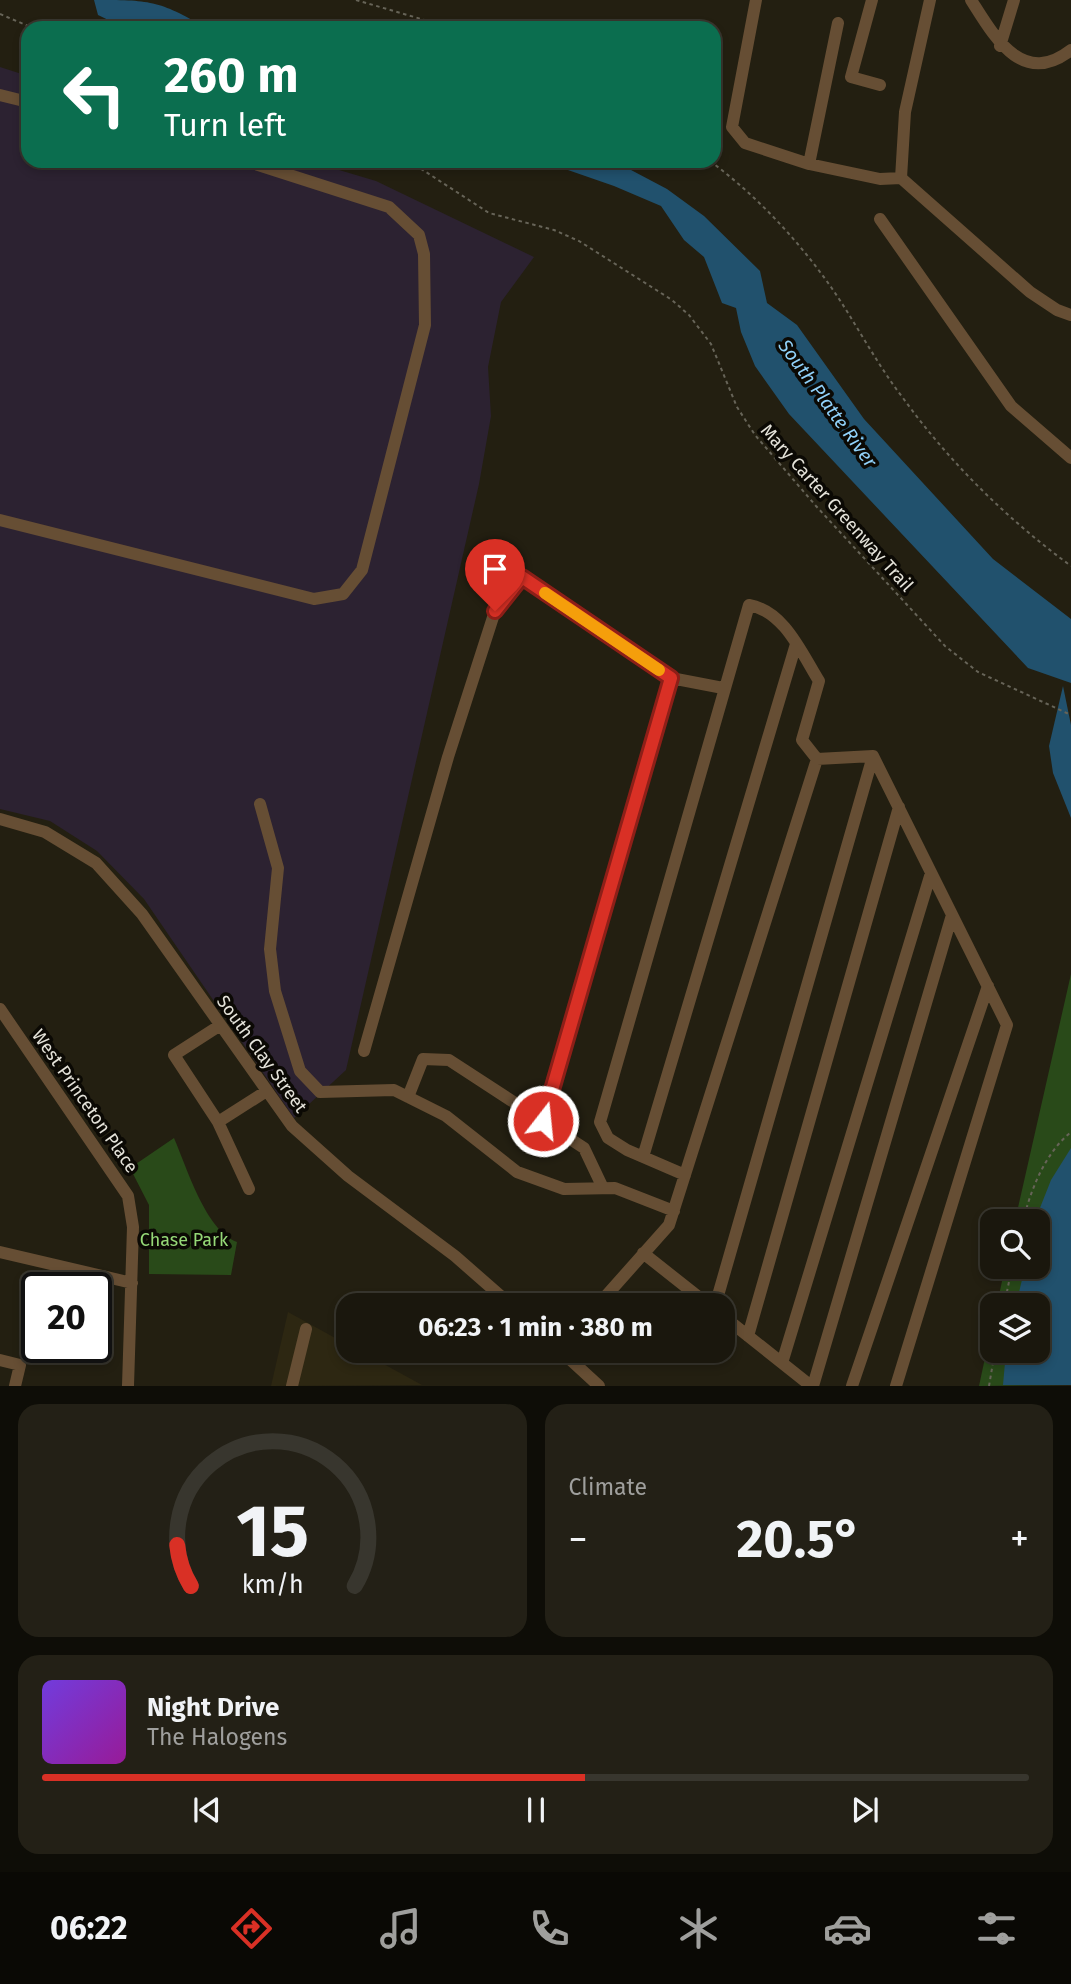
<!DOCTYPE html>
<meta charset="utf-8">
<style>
:root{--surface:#1a170d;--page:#232016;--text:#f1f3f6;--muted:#9f9f9d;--line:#38362e;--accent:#d93025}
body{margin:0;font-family:"Fira Sans",sans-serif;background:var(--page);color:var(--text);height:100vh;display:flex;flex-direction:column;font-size:26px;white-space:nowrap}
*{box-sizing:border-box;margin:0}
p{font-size:23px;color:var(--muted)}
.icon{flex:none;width:38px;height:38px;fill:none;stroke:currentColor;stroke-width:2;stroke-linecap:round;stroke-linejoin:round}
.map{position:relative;height:1386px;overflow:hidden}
.panel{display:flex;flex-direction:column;gap:18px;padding:18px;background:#0e0d07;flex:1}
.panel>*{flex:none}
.banner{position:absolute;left:21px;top:21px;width:700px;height:147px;border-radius:21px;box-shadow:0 4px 10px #0003,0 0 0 2px var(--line);background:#0b6e4f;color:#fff;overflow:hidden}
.controls{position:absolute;left:980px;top:1209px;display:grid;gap:14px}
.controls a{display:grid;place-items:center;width:70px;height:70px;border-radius:14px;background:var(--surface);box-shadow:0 4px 10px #0003,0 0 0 2px var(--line);font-size:35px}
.speed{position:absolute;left:21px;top:1272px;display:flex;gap:14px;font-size:35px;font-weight:700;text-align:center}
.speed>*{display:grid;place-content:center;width:91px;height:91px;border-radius:50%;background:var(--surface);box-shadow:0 4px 10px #0003,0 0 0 2px var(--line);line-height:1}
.speed .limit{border:4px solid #111;border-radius:10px;background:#fff;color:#111}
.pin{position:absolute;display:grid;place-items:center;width:60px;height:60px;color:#fff;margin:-72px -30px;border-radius:50% 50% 50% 0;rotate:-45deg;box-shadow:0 0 7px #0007}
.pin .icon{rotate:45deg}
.me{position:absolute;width:77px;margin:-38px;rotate:16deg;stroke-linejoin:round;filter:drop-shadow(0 0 5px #0008)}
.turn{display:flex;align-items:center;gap:24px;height:147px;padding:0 28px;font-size:32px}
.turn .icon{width:91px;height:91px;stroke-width:2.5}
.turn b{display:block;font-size:49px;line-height:60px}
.big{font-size:52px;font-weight:700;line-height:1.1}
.panel .tile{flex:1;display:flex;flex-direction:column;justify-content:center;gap:10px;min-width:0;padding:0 24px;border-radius:21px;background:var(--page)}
.panel .dial{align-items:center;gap:0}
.dial svg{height:182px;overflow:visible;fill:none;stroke:var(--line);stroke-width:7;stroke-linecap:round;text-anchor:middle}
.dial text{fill:var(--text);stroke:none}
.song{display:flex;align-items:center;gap:21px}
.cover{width:84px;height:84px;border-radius:10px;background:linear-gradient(135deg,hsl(260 70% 55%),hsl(300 70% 35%))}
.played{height:7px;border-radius:4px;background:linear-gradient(90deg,var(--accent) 55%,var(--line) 55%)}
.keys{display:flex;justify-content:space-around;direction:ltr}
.heat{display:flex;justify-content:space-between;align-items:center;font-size:38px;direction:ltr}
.panel .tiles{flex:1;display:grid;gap:18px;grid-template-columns:1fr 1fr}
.tile:last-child{grid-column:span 2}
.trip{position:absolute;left:336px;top:1293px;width:399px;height:70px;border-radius:21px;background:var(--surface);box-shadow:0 4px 10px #0003,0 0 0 2px var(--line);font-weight:700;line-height:70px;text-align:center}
.menu{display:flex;height:112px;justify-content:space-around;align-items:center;background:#0a0905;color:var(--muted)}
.menu .icon{width:49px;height:49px}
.menu .active{color:var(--accent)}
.menu b{font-size:32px;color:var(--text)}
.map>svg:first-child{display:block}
.built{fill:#2d2712}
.industrial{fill:#2c2231}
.green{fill:#294a19}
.water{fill:#21516d}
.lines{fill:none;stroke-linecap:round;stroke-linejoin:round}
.path{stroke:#676458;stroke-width:2;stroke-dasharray:3.5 3.5;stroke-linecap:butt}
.minor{stroke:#664e34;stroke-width:12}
.route-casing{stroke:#8d1f18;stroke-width:18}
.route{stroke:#d93025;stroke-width:12}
.slow{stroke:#f59e0b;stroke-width:12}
.labels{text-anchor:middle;stroke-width:7;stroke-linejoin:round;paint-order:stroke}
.street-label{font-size:18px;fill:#e5e3da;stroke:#0b0904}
.park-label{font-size:18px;fill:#95d877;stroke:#0b0904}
.water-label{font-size:19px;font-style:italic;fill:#91d2fa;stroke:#0b0904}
</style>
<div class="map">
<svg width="1071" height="1386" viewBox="0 0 1071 1386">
<rect width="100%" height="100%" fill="#231f11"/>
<path class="built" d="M288,1312L348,1345V1351H360L422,1385L271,1386Z"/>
<path class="industrial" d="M0,67L28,76V161H309L376,181L534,257L501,302L488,367L491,416L479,484L346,1070L294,1118L144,899L97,851L50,821L0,809Z"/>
<path class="green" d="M1071,974V1385L979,1386L992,1325V1351H1038V1306L997,1305L1005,1267H1038V1222L1015,1221Z
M174,1138C187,1168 206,1231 237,1242L231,1275L149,1274V1205L130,1168Z"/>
<path class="water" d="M94,0C149,0 159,0 206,28H125L98,15Z
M542,161H614L667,189L704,216L760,271L767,303L797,325L864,419L993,559L1071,619V683L1028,668L789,414L755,366L741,332L736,308L722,303L704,257L684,240L661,206L614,186Z
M1063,686L1071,725V818L1053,773L1049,746Z
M1071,1148V1385H1003L1006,1351H1038V1306L1016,1305L1025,1267H1038L1036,1218L1051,1180Z"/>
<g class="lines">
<path class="path" d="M356,0L452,28
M0,14L33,28
M409,161L489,213L554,230L579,241L672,300L689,315L711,344L737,407L755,435L816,506L945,646L978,672L1071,715
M710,161C757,196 797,239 831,287C856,323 876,363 903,398C950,463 1007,519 1071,566
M1023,1222C1030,1191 1045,1153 1071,1132
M1004,1306L1012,1267
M989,1386L995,1351"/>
<path class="minor" d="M756,0L732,127L745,143L809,164L838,23
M872,0L851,77L880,85
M930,0L905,112L901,178L1030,292L1057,310L1071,315
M971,0C994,36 1022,88 1071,50
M1000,46L1014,0
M0,95L28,102
M809,164L880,179L901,178
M880,219L1011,406L1071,458
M0,520L314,599L343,594L362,570L425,325L424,254L419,235L389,207L246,161
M260,804L278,868L270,949L275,991L300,1071L320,1092L394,1090L446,1116L517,1172L564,1189L615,1188L674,1211
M0,819L45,832L96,863L142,914L292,1126L348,1176L455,1256L512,1306
M0,1009L128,1196L133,1227L128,1386
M219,1026L174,1055L218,1122L265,1092
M364,1051L448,757L495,611L522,577L671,678L723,688
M408,1097L423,1059L449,1060L584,1148L603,1188
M543,1121L671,678
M218,1122L249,1189
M643,1157L796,644
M685,1175L627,1150L608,1138L600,1122L749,605C784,611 801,652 819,681L802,740L817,759L873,756L1007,1025L896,1386
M0,1252L132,1283
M643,1253L710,1306
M597,1306L669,1225L817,759
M715,1306L873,756
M723,1316L811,1386
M748,1336L899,807
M561,1351L599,1386
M0,1360L20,1365L15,1386
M782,1363L931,873
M292,1386L306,1329
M813,1386L952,915
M852,1386L988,986"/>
</g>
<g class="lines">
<defs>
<path id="route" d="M495,611L522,577L671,678L543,1121"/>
</defs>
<use href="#route" class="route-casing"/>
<use href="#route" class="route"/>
<path class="slow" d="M545,593L659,670"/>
</g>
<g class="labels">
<g class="street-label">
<text transform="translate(837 508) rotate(48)" y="6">Mary Carter Greenway Trail</text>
<text transform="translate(262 1054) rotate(54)" y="6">South Clay Street</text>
<text transform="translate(85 1101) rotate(55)" y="6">West Princeton Place</text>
</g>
<g class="park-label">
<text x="184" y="1246">Chase Park</text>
</g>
<g class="water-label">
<text transform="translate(828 403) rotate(54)" y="7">South Platte River</text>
</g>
</g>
</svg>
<div class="controls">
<a><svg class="icon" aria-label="search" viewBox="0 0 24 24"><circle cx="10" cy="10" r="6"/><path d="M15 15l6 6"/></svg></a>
<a><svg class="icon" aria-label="layers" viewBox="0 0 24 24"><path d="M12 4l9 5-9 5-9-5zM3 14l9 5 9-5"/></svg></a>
</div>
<div class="speed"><div class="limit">20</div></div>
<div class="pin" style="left:495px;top:611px;background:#d93025"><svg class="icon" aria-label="arrive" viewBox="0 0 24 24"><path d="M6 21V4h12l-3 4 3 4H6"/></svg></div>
<svg class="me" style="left:543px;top:1121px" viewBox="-20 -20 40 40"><circle r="17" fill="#d93025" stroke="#fff" stroke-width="3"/><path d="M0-11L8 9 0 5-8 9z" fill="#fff"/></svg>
<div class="trip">06:23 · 1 min · 380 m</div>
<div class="banner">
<div class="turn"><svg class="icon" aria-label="left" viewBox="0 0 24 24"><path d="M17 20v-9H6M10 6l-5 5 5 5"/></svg><div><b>260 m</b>Turn left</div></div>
</div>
</div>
<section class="panel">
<div class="tiles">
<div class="tile dial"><svg viewBox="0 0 100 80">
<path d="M14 69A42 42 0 1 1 86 69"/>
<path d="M14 69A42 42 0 0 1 8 51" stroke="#d93025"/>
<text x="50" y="56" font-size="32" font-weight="700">15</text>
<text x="50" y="72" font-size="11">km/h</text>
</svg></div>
<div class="tile"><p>Climate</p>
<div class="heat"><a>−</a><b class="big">20.5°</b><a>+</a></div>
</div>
<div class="tile">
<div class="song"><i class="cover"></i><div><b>Night Drive</b><p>The Halogens</p></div></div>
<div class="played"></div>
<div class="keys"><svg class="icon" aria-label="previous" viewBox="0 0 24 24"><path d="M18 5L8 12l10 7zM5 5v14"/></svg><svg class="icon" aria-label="pause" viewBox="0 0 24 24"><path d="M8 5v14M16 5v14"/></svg><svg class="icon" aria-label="next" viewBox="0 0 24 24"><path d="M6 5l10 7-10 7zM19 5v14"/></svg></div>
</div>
</div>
</section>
<nav class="menu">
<b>06:22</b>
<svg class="icon active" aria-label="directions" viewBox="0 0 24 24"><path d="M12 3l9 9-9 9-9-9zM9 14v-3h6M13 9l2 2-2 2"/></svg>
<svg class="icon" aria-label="music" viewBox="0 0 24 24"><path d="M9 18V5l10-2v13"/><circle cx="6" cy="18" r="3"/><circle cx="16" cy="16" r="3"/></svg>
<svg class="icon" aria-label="phone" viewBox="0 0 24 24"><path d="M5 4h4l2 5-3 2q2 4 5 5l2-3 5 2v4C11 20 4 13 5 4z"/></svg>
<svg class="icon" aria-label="climate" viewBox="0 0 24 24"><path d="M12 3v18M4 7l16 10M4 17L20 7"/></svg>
<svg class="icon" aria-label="car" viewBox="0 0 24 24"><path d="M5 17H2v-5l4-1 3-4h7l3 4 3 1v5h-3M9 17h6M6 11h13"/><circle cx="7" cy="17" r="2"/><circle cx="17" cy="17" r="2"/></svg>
<svg class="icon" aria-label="filters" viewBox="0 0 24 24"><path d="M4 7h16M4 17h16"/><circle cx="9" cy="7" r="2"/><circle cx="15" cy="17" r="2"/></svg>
</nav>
